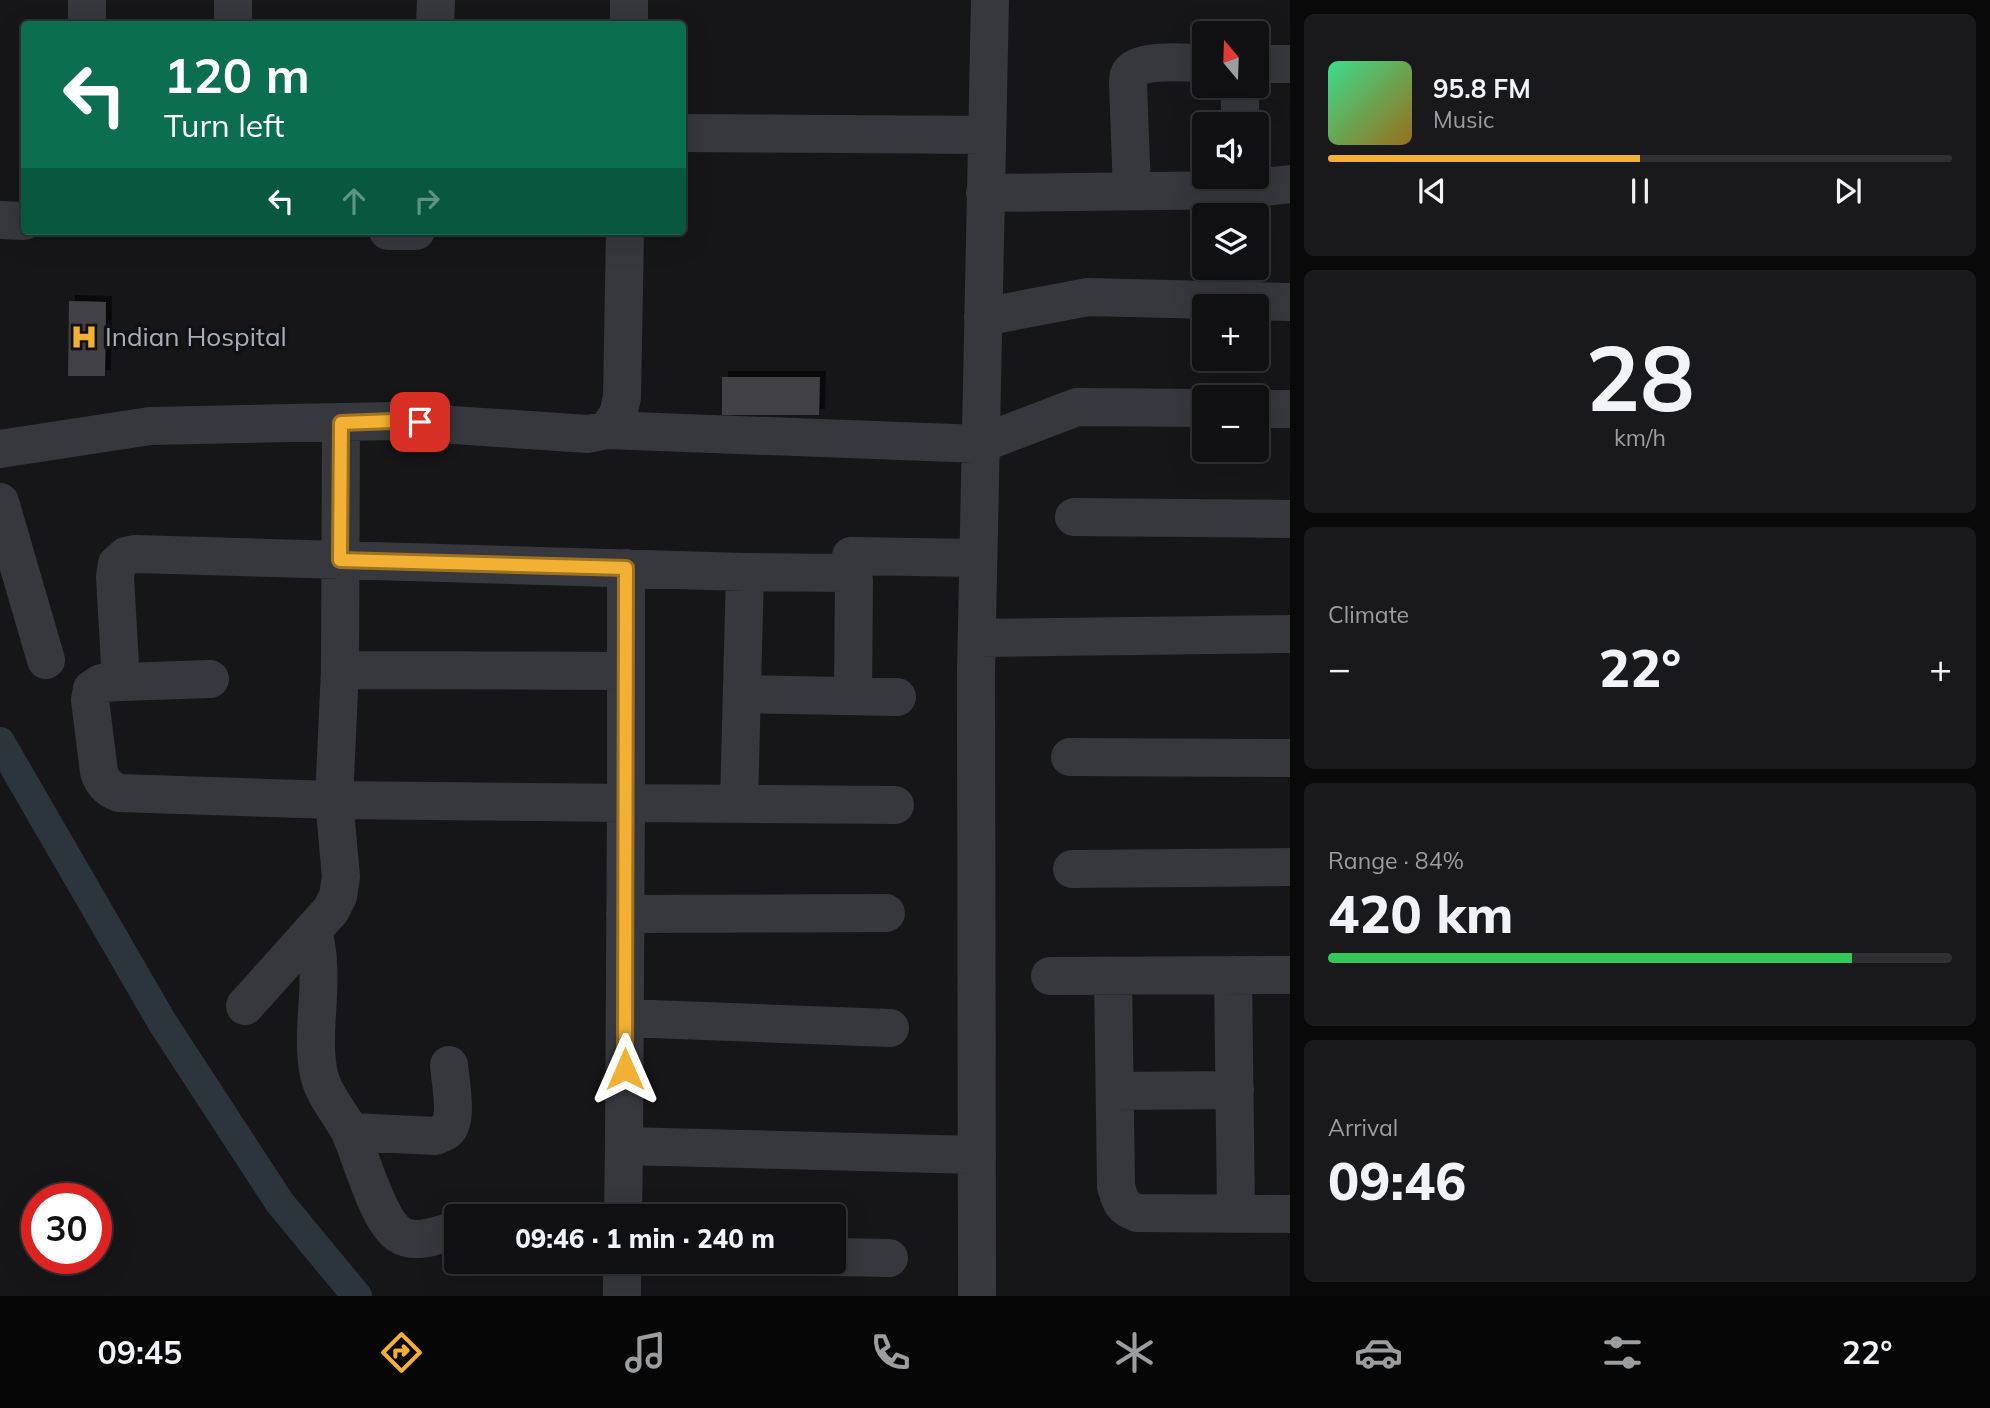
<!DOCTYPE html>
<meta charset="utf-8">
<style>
:root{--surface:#101012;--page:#19191b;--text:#f1f3f6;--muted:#9c9d9f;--line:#303032;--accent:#f2b134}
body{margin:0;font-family:Mulish,sans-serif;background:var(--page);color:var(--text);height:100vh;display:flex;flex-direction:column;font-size:26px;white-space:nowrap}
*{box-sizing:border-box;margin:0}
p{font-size:23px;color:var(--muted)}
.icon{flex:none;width:38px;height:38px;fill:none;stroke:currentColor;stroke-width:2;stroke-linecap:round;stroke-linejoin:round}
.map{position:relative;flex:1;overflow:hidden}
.details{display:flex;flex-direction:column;gap:14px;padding:14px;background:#09090a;width:700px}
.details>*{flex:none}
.guide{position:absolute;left:21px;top:21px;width:665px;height:214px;border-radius:7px;box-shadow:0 7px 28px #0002,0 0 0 2px var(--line);background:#0b6e4f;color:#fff;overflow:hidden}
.needle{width:46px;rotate:341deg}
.controls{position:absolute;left:1192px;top:21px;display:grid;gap:14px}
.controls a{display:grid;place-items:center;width:77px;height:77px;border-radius:7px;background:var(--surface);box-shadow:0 7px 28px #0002,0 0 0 2px var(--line);font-size:35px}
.speed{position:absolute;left:21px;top:1183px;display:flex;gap:14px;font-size:35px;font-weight:700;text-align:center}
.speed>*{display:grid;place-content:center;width:91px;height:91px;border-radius:50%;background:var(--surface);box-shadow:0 7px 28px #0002,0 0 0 2px var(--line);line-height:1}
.speed .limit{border:10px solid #d22;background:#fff;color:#111}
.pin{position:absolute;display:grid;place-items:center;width:60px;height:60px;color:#fff;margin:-30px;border-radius:14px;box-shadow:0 4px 10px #0006}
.me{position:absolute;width:77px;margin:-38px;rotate:0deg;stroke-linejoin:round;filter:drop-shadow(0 0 5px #0008)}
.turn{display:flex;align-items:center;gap:24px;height:147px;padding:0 28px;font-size:32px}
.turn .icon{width:91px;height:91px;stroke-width:2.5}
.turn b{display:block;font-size:49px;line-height:60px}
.lanes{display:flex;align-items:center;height:66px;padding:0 28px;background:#0003;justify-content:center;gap:35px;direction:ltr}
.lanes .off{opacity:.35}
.big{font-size:52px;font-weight:800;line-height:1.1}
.details .card{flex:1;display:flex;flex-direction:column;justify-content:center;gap:10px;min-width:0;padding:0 24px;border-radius:10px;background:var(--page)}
.details .dial{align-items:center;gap:0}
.dial b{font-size:91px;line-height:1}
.song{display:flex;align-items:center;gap:21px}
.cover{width:84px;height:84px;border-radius:10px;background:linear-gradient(135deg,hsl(150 70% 55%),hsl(40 70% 35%))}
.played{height:7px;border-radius:4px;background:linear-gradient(90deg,var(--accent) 50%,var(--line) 50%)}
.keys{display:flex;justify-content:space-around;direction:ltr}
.heat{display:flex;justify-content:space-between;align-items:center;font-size:38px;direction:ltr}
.charge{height:10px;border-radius:5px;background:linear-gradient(90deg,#34c759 84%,var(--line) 0)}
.trip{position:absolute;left:444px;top:1204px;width:402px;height:70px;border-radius:7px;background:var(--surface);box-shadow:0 7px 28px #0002,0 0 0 2px var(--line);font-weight:800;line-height:70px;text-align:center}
.dock{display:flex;height:112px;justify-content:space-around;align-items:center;background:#060607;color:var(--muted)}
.dock .icon{width:49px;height:49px}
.dock .on{color:var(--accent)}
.dock b{font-size:32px;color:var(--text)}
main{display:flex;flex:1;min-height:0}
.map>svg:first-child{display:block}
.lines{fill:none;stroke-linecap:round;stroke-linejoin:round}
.canal{stroke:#2c353c;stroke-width:30}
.building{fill:#404145;filter:url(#shadow)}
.minor{stroke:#37383d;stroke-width:38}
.route-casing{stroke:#9d7322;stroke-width:18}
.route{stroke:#f2b134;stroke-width:12}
.labels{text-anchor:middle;stroke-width:7;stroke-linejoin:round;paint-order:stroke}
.poi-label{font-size:26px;fill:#a8adb8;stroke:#111113;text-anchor:start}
</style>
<main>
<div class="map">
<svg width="1290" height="1296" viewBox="0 0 1290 1296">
<defs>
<filter id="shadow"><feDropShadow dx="6" dy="-6" stdDeviation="0" flood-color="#0009"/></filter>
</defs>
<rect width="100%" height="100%" fill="#161618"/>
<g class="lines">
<path class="canal" d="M0,742L162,1022L280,1203L357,1296"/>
</g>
<path class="building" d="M69,301L106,302L105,376H68Z
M722,377H820L819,415H722Z"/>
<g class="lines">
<path class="minor" d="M87,24V0
M233,24V0
M435,24L436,0
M629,24V0
M1256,64H1290
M1240,86V124
M682,133L987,135
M1132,191L1128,84C1128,80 1128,75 1130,73C1139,58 1188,63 1204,63
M985,193L1241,190L1290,184
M0,220L24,221
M388,231H416
M983,317L1088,297L1290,302
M1256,409H1290
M341,423L340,670L334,800L626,803L624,1146L977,1155
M607,430L980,444L1077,407L1204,408
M0,449L150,426L393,421L588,434L607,430L618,415L622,397L625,231
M0,502L46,660
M1074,517L1290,519
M851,556L978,558
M626,568V803L895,805
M977,638L1290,634
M340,670L625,671
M121,682L210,679
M742,694L897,697
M1070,757L1290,758
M739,804L745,572
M1072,869L1290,867
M625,914L886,913
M313,930C315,941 318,951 318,962C321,997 312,1034 318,1069C321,1092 338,1110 349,1130C361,1155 377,1221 400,1235C416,1245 440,1234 457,1230
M1233,975L1236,1213
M1050,976L1290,975
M1113,976L1116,1186C1120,1201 1121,1207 1137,1213L1290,1214
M245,1006L331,910L338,896L341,877L334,800L119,793C107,788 103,783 99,772L90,700L92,689L101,683L121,682L115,577L117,564L126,556L136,554L745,572L845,573L854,581L853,696
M625,1018L890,1028
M1115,1091L1235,1090
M350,1132L436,1136C439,1134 443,1133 446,1131C459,1121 450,1080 449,1065
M623,1216L624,1146
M835,1257L889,1258
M622,1296V1262
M977,1296L976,672L990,0"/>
</g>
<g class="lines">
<defs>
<path id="route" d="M420,422L393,421L341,423L340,560L626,568L625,1069"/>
</defs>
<use href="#route" class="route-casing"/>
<use href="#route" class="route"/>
</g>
<defs>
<symbol id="hospital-bare" viewBox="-9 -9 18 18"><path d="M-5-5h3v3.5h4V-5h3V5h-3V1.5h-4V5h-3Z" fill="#f2b134" stroke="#111113" stroke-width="2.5" paint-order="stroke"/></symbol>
</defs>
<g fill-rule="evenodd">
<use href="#hospital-bare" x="65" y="318" width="38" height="38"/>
</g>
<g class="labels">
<g class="poi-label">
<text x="105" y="346">Indian Hospital</text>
</g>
</g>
</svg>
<div class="controls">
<a><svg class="needle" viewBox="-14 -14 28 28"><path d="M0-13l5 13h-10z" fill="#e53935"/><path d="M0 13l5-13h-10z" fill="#9c9d9f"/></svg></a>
<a><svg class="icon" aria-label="sound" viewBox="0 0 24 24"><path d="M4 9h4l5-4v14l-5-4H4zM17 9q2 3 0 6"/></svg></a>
<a><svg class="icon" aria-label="layers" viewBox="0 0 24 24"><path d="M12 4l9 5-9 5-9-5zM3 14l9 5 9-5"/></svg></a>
<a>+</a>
<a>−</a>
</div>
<div class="speed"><div class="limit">30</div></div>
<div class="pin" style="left:420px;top:422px;background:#d93025"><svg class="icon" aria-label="arrive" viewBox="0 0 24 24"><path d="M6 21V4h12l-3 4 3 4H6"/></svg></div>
<svg class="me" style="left:625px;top:1069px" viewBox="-20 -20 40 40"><path d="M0-17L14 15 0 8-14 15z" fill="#f2b134" stroke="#fff" stroke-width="4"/></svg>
<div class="trip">09:46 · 1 min · 240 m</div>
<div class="guide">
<div class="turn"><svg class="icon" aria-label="left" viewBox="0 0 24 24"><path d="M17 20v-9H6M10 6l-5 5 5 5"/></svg><div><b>120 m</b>Turn left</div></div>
<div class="lanes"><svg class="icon" aria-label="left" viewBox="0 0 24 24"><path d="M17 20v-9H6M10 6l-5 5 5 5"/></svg><svg class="icon off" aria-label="ahead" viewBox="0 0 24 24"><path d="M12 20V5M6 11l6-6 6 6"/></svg><svg class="icon off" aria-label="right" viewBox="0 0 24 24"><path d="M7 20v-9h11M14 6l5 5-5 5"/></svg></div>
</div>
</div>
<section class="details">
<div class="card">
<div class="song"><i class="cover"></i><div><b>95.8 FM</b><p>Music</p></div></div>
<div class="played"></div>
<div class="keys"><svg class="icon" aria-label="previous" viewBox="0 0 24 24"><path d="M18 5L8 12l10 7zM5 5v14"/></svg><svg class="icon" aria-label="pause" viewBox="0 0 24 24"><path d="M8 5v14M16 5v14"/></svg><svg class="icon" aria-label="next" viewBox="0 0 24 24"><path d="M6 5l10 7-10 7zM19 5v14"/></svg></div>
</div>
<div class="card dial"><b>28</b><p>km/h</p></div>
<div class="card"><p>Climate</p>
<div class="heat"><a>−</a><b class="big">22°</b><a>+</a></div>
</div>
<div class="card"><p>Range · 84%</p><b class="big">420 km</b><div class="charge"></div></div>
<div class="card"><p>Arrival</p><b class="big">09:46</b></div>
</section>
</main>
<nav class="dock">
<b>09:45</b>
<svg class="icon on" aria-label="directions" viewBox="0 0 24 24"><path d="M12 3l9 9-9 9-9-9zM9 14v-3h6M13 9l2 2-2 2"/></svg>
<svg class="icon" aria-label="music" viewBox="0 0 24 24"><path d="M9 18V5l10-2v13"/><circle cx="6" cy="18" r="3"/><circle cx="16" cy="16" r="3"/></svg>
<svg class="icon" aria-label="phone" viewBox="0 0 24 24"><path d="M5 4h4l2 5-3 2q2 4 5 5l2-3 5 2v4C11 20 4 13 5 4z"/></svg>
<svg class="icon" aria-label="climate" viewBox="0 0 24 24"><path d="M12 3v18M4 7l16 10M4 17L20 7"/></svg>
<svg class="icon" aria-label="car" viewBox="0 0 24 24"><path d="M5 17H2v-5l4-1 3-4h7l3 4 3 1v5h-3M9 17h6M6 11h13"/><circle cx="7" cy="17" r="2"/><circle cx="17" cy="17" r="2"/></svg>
<svg class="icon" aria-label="filters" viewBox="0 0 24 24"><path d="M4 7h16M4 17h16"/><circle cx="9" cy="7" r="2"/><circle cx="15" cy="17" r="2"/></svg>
<b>22°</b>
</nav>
